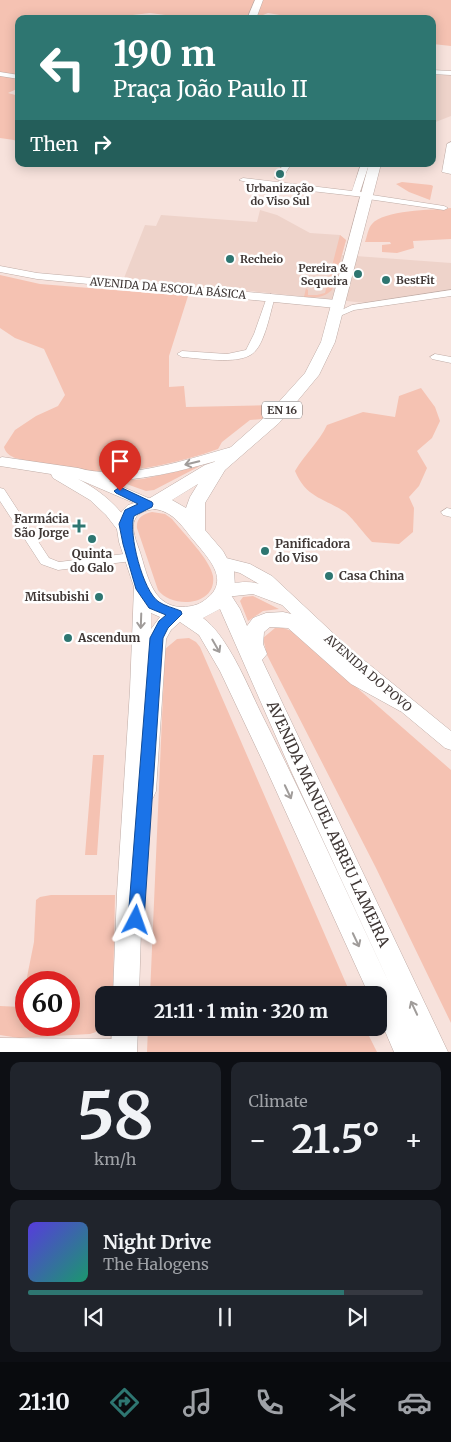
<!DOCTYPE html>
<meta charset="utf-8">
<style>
:root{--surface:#171b24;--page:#20242c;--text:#f1f3f6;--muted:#9ea1a6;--line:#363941;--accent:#2e7671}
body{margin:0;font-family:Merriweather,serif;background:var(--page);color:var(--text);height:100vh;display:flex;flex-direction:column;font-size:19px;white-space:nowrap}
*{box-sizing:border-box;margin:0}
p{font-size:16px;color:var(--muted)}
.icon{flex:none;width:28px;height:28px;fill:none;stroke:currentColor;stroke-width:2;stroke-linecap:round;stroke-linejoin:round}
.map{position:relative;height:1052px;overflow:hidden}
.details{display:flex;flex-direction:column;gap:10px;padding:10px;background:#0d0f14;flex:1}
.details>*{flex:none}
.top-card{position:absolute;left:15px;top:15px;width:421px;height:152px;border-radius:10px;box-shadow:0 2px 12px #0003;background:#2e7671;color:#fff;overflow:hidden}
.speed{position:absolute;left:15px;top:971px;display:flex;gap:10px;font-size:25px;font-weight:700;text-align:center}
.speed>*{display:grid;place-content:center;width:65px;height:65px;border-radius:50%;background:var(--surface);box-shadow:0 2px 12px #0003;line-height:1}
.speed .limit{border:8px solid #d22;background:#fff;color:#111}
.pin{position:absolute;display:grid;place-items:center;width:42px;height:42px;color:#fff;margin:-51px -21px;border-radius:50% 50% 50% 0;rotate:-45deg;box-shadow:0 0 5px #0007}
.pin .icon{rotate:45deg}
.me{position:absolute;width:55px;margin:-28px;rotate:4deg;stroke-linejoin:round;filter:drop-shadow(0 0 4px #0008)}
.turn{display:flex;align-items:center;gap:18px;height:105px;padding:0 15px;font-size:22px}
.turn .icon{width:65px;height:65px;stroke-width:2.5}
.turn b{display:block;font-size:35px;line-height:42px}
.then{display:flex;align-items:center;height:48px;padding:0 15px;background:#0003;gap:10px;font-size:19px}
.big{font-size:38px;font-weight:700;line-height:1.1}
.details .widget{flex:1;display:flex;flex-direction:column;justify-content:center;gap:8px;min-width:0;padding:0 18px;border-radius:10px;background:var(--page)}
.details .dial{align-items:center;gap:0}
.dial b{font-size:65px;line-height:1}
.song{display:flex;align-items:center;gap:15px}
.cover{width:60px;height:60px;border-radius:8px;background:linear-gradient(135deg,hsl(250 70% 55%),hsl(160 70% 35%))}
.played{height:5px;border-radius:2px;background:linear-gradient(90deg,var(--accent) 80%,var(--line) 80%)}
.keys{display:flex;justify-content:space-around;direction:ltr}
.heat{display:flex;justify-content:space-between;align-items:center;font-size:28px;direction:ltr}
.details .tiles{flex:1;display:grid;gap:10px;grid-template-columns:1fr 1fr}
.widget:last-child{grid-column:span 2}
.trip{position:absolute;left:95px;top:986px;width:292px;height:50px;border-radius:10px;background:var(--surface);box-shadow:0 2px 12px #0003;font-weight:700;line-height:50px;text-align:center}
.tab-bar{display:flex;height:80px;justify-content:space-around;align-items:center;background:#090b0e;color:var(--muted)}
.tab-bar .icon{width:35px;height:35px}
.tab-bar .active{color:var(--accent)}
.tab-bar b{font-size:22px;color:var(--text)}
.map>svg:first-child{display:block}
.built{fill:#eed3ca}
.green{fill:#f5c2b2}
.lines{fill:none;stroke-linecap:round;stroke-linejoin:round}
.street-tunnel{stroke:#d2c0bb;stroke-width:8;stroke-dasharray:8 4;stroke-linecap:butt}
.street-casing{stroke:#bfaca6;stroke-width:1}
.secondary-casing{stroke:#bfaca6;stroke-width:1}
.primary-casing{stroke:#bfaca6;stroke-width:1}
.street{fill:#fff;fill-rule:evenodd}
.secondary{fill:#fff;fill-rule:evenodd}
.primary{fill:#fff;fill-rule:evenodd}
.oneway{stroke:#a09c9a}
.route{fill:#1a73e8;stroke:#114b97}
.poi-dot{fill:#2e7671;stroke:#fff;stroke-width:2}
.labels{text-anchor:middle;stroke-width:5;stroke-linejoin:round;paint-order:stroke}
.far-poi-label{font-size:11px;font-weight:bold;fill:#403836;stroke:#fff;text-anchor:start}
.far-street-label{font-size:11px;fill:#403836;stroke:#fff}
.shield{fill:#fff;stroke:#797472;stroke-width:1}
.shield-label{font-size:11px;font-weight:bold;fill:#403836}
.poi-label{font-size:12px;font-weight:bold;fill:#403836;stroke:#fff;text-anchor:start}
.street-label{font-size:12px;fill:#403836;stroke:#fff}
.near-street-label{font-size:15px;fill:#403836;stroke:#fff}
</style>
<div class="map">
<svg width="451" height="1052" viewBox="0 0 451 1052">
<rect width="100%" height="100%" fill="#f7e2dc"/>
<path class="built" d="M433,72L451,73V116L433,123Z
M260,210L277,215L310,233L340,235L346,240L342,255L451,263V292L376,304L124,278L145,225L156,226L161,215L257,222Z"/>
<path class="green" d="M0,0H451V46L433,44L432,19H303L268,13L253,19H196L150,13L115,17L114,19H19V88L8,93L19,96V143L14,140L0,138Z
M402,182L431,185L433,186L430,200L409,192L396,184Z
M451,204V239L413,241L414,248L397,253L382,252V245L391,244L390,242H365C367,237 368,228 372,224C383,210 432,210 451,208Z
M340,235L346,240L332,290C323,298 315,298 304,297L306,288L308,290V295H317L325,293Z
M0,275L40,284L188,296L169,356V387L184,386L186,407L276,405L262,419L250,420L222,442L218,449C155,471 95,480 29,461C19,459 7,458 4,447L15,430L36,416L58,406L65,395L44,349L15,338L0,328Z
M421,388L435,407L440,421L432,438L417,451L427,468L419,486L409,497L414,508L413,532L399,544L372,542C365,535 351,516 345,512C324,498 306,498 295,471C305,454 319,442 327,425L363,412L395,417L399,396Z
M200,466L154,490L146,491L118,481L143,479Z
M152,512L165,514L172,519C183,533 210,559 213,576C217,606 172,609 158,590L137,528C136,518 143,514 152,512Z
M253,596L279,609L263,611L248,621L240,601L243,597Z
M275,628H283L292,631L451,770V1023L376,868L267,655L263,638Z
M189,638L196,642L200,647L351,995H150L165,649L177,639Z
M93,755H104L97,855H85Z
M51,895H115L113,995H104V1024L96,1032L90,1034L19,1038L0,1035V1006L22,1007L26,983V1025H69V982H26L34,942L36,900L40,897Z
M148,1028H365L377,1052H147Z"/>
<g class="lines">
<path class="street-tunnel" d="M277,180L282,172"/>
<defs>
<path id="street" d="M432,70L451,71V75L432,74Z
M0,72L19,75V79L0,76Z
M451,142V174L442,172L447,144Z
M284,164H291L285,174H279L278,172Z
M361,164H369L360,192L371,193L372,195L444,206L448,208L444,210L368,199L364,197L258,185L239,180L243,178L352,191Z
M451,290V296L354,310L333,319L329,316L352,305Z
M271,294L275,297C270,312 265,345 252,354C237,365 199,358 182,357L177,354L182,351L227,354L246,350L254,334L267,297Z
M435,354L451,357V363L432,359L430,357Z
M0,488L4,489L49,558L59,562L132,553L136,554L138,557L136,560L132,561L58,570L41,564L0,501Z
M447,508L451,509V517L443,515L441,512Z
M0,1038L124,1039L130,1041L132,1047L130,1052H0Z"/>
<path id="secondary" d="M0,266L37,273L336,300L342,304L336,308L37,279L0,272Z
M239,445L244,447L246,450L244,453C199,466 156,479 109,481L153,500L155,504L153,508L148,509L78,479C100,490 120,507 133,529L130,533L125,534L120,533L106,515L90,500L53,478L51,474L0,466V458L2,457L78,468C126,482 191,458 239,445Z
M222,557L250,564L272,576L349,648L451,731V750L445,748L337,658L282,605L253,594L225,597L219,595L217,591L219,587C230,583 248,580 259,584L240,573L217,567L214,563L217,559Z"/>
<path id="primary" d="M255,0H263L256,19H247Z
M369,164H381L335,342L319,375L279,423L225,470L205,503V530L223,551L234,571L235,587L231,595L240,609L247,626L253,618L266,613L283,612L300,616L365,672L407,696L410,702L407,708L400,711L351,684L288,628L270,627L264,632L263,644L267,654L262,660L448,1052H394L379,1017V995H369L264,764L220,671L199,635L180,622L171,630L166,639L156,791L153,798L145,801L139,995H113L117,893L130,690L134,587L119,542L116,523L122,511L128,505L150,498L205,465L214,462L267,415L305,373L321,342ZM198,484L190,497L186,508L172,500ZM155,509C175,512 183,528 195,542C211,561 232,583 202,602C196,606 187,607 180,607C152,605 147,574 140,552C137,543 130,528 135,519C138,512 148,510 155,509ZM220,609L292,773L391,987C348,895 306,802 260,711C247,684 227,635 203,618ZM151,613L160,617L151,629Z
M112,1028H138L137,1052H111Z"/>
</defs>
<use href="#street" class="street-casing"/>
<use href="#secondary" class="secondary-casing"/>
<use href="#primary" class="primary-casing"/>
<use href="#street" class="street"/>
<use href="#secondary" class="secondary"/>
<use href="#primary" class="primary"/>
</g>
<defs><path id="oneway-shaft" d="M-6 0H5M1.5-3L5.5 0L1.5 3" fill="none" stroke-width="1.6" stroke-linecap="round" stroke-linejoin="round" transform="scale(1.25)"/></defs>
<g class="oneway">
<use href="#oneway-shaft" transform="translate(192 463) rotate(166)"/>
<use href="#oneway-shaft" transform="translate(141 621) rotate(92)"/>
<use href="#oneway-shaft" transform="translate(216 646) rotate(60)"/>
<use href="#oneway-shaft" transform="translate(288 792) rotate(65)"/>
<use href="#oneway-shaft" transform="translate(356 940) rotate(65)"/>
<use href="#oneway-shaft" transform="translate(414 1008) rotate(-115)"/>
</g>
<path class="route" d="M120,487L152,502L153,504L152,507L134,516C128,533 143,592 159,602C165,606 174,608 181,611L182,614L168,628L163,638L144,920L141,926L136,928L130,926L128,920L150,638L159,621L166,615L149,608L136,589L123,544L119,524L125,510L138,504L116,493L114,491Z"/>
<g class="poi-dot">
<circle cx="280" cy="174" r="5"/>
<circle cx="230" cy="259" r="5"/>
<circle cx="358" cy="274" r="5"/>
<circle cx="386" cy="280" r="5"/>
<path d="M76.5 518.5h5v5h5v5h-5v5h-5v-5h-5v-5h5z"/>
<circle cx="92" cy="539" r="5"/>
<circle cx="265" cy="551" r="5"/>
<circle cx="329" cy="576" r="5"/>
<circle cx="99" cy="597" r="5"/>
<circle cx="68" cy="638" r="5"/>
</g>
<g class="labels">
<g class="far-poi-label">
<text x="280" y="192" text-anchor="middle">Urbanização<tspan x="280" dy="13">do Viso Sul</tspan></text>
<text x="240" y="263">Recheio</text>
<text x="348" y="272" text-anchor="end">Pereira &amp;<tspan x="348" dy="13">Sequeira</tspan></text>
<text x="396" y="284">BestFit</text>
</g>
<g class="far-street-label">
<text transform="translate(168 288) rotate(5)" y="4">AVENIDA DA ESCOLA BÁSICA</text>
</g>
<rect class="shield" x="262" y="401.5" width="40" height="17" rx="4"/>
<g class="shield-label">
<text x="282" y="414">EN 16</text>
</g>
<g class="poi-label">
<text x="69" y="523" text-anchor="end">Farmácia<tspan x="69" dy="14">São Jorge</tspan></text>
<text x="275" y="548">Panificadora<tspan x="275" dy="14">do Viso</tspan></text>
<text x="92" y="558" text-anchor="middle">Quinta<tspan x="92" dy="14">do Galo</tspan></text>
<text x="339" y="580">Casa China</text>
<text x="89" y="601" text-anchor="end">Mitsubishi</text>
<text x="78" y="642">Ascendum</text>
</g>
<g class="street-label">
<text transform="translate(368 673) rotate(41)" y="4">AVENIDA DO POVO</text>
</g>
<g class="near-street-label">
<text transform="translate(328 824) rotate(65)" y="5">AVENIDA MANUEL ABREU LAMEIRA</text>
</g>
</g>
</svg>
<div class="speed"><div class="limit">60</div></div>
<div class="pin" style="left:120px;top:491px;background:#d93025"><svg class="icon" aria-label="arrive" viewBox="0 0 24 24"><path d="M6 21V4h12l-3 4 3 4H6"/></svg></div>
<svg class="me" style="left:136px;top:920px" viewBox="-20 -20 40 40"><path d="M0-17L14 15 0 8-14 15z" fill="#1a73e8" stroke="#fff" stroke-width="4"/></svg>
<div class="trip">21:11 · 1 min · 320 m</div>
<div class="top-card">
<div class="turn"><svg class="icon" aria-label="left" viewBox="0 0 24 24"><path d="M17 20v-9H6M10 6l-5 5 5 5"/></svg><div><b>190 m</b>Praça João Paulo II</div></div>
<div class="then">Then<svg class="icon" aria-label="right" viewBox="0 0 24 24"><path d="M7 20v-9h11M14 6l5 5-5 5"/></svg></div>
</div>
</div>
<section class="details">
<div class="tiles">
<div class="widget dial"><b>58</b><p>km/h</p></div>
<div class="widget"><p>Climate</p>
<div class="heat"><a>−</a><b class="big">21.5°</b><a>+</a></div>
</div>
<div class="widget">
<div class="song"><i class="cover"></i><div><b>Night Drive</b><p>The Halogens</p></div></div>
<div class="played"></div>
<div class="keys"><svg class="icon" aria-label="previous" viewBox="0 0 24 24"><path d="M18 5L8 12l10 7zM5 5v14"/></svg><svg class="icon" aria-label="pause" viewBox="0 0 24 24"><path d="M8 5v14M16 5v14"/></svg><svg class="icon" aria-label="next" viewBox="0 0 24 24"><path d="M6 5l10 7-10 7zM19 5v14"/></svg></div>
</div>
</div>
</section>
<nav class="tab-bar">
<b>21:10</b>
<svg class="icon active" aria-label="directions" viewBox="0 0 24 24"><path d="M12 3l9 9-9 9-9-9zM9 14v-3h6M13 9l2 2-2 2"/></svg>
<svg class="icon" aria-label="music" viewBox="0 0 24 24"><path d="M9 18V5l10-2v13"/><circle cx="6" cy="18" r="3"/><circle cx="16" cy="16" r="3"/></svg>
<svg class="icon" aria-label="phone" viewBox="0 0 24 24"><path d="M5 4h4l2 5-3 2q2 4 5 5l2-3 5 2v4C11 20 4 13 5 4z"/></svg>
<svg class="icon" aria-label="climate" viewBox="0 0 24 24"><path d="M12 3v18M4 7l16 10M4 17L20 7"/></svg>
<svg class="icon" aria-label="car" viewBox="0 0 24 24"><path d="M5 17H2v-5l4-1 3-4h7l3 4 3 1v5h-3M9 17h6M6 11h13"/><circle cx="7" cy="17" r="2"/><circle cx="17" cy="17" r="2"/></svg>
</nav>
